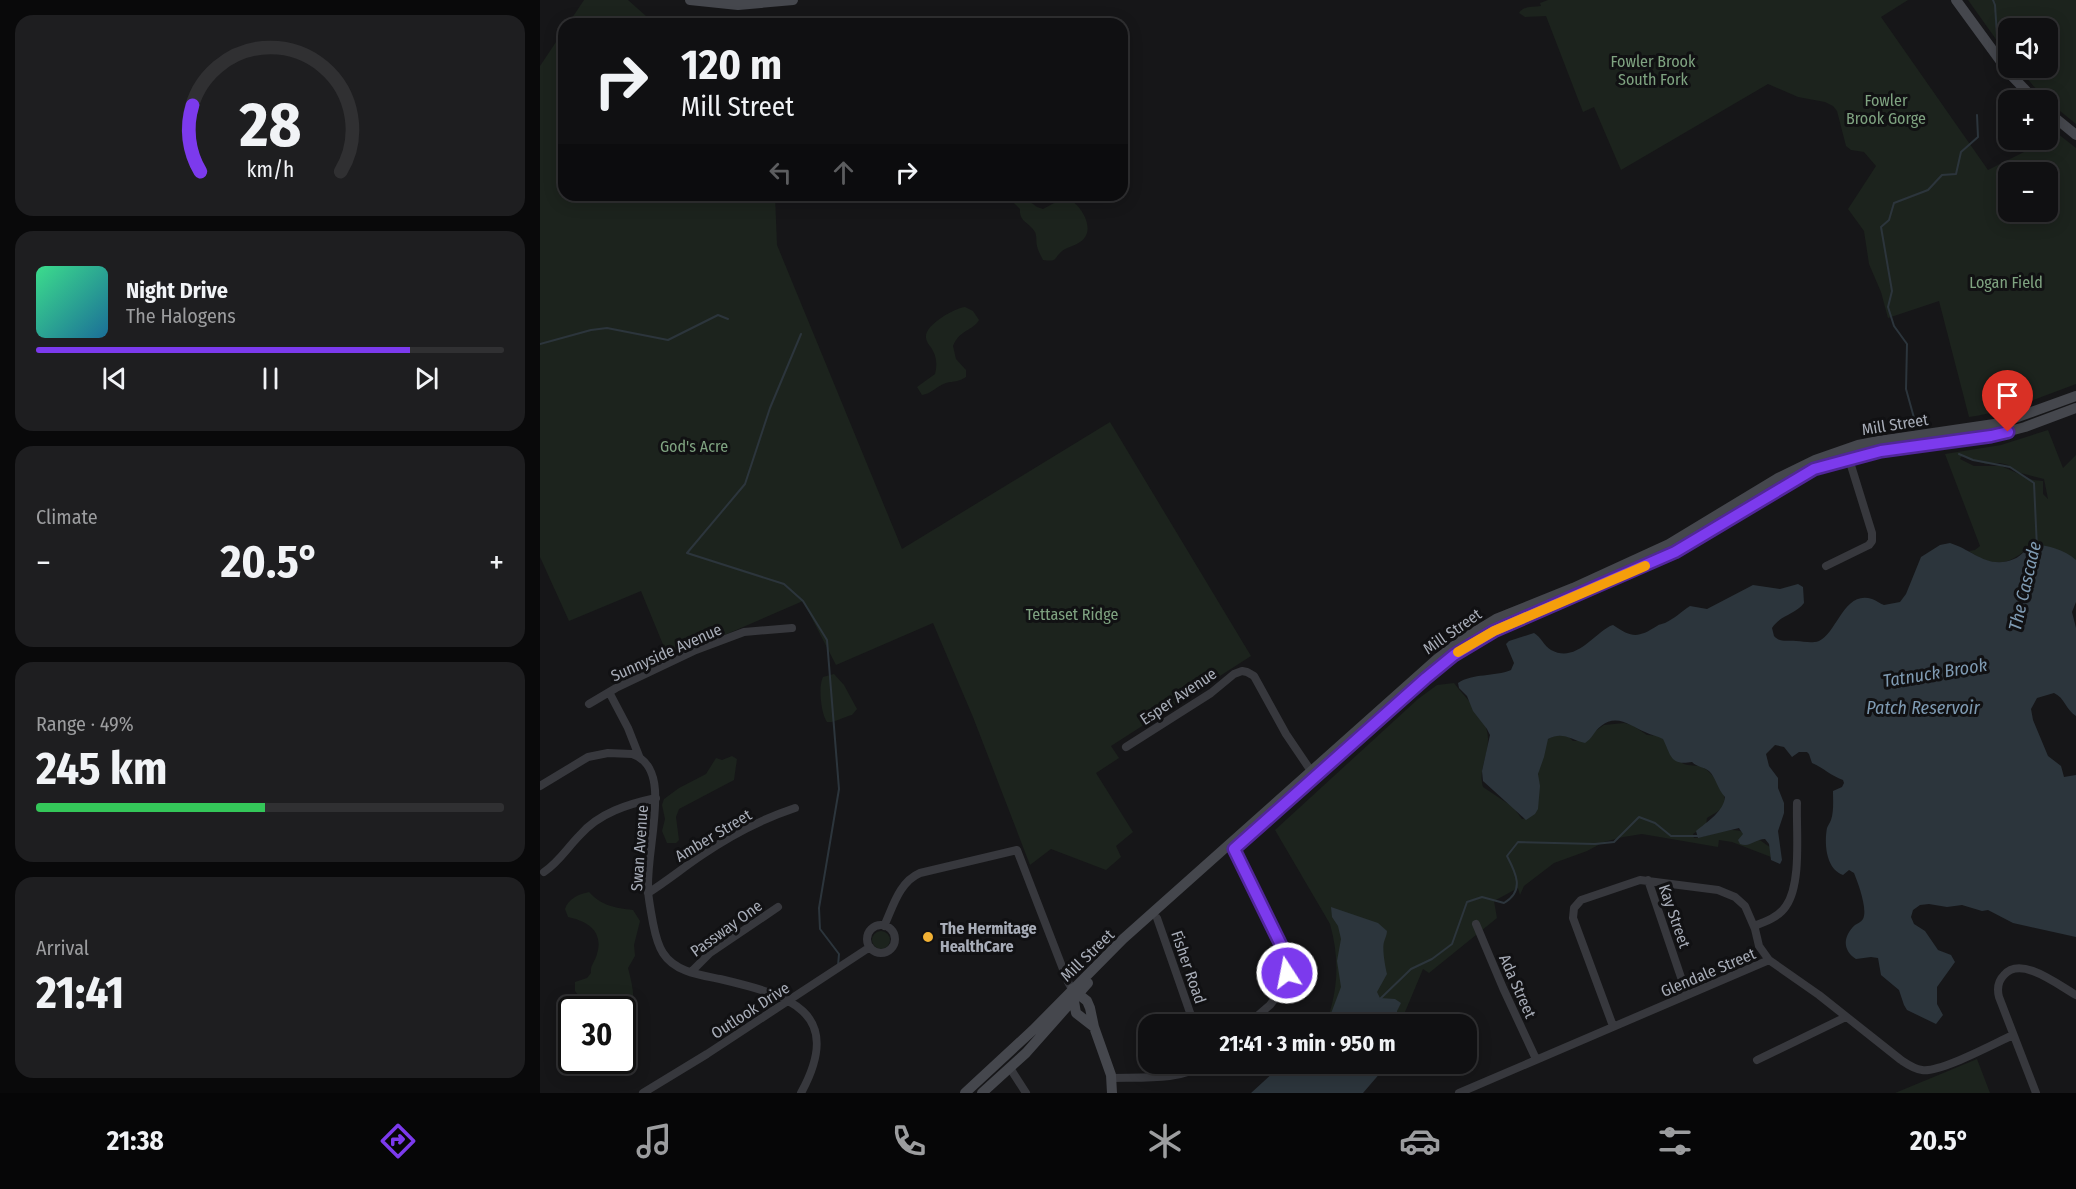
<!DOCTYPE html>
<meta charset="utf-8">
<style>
:root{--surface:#101012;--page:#1e1e20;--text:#f1f3f6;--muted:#9c9d9f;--line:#303032;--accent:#7c3aed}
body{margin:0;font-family:"Fira Sans Condensed",sans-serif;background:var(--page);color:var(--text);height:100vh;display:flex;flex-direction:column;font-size:22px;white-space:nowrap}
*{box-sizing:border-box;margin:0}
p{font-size:20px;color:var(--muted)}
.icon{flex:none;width:33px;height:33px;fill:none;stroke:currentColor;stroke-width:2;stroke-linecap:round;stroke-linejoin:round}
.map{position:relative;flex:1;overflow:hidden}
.drawer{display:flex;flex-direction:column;gap:15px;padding:15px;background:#09090a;width:540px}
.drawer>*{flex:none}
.banner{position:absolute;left:18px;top:18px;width:570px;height:183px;border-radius:18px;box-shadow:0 3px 15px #0003,0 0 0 2px var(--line);background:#101012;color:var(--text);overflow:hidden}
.tools{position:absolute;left:1458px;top:18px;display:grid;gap:12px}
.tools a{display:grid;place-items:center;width:60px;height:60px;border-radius:12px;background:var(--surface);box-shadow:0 3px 15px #0003,0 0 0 2px var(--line);font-size:30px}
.speed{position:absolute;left:18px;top:996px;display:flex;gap:12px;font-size:30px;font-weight:700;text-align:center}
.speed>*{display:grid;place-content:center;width:78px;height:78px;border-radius:50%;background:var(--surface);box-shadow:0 3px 15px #0003,0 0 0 2px var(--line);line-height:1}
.speed .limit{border:3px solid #111;border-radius:9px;background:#fff;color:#111}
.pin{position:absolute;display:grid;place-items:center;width:51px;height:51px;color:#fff;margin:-62px -26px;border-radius:50% 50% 50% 0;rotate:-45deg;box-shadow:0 0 6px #0007}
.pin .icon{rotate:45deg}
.me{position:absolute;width:66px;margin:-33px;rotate:349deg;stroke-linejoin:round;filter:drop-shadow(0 0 4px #0008)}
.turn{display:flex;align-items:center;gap:21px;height:126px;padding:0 24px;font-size:27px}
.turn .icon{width:78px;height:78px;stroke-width:2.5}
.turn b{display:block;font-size:42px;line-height:51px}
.lanes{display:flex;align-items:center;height:57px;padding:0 24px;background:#0003;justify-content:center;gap:30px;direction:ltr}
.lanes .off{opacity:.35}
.big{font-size:45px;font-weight:700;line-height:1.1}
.drawer .widget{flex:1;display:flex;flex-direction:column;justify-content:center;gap:9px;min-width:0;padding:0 21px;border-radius:18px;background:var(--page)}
.drawer .dial{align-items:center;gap:0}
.dial svg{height:156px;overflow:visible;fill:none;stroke:var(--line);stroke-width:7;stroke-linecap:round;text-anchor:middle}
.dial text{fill:var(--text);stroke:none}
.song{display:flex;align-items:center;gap:18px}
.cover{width:72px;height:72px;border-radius:9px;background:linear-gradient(135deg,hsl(150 70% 55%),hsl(200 70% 35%))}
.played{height:6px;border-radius:3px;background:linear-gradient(90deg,var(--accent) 80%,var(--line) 80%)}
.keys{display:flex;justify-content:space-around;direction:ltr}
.heat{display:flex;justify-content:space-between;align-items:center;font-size:33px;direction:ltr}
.charge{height:9px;border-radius:4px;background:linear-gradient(90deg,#34c759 49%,var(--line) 0)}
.trip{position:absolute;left:598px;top:1014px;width:339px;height:60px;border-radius:18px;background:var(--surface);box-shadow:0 3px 15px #0003,0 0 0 2px var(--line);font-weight:700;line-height:60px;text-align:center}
.menu{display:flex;height:96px;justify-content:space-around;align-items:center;background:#060607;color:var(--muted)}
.menu .icon{width:42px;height:42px}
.menu .selected{color:var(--accent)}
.menu b{font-size:27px;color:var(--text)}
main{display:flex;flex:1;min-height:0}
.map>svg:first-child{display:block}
.green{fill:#1c231d;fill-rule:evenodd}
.water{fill:#2c353c}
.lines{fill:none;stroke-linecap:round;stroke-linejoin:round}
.stream{stroke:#2c353c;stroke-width:2}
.street{stroke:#37383d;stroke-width:8}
.secondary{stroke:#45474d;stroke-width:10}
.route-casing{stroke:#51269a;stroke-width:15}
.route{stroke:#7c3aed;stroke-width:10}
.slow{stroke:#f59e0b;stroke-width:10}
.poi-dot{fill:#f2b134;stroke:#111113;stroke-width:2}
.labels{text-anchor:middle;stroke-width:6;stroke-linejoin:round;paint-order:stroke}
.park-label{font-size:16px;fill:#7fa381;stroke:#111113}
.street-label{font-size:16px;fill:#a8adb8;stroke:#111113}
.poi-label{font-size:16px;font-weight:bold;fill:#a8adb8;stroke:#111113;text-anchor:start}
.water-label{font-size:18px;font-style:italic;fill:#7f9bb3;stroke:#111113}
</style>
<main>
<section class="drawer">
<div class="widget dial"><svg viewBox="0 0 100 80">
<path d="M14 69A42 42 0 1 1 86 69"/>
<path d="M14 69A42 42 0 0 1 10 35" stroke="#7c3aed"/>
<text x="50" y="56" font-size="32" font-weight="700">28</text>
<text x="50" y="72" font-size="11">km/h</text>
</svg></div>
<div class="widget">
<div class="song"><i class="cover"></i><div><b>Night Drive</b><p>The Halogens</p></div></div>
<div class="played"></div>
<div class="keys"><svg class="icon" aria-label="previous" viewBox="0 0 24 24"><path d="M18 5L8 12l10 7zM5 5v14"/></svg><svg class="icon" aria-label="pause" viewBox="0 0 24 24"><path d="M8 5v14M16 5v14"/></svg><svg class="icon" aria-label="next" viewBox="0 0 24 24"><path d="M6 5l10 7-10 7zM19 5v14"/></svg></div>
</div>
<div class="widget"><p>Climate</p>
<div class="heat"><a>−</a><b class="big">20.5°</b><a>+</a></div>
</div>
<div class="widget"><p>Range · 49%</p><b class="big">245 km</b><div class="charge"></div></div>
<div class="widget"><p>Arrival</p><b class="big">21:41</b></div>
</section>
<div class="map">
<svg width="1536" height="1093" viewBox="0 0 1536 1093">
<rect width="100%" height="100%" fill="#161618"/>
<path class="green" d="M44,0H88L115,24H28Z
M1008,0H1368L1341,17L1448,170L1508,140V126L1536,148V384C1501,397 1466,412 1429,417L1399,301L1348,318L1341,292L1329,264L1324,231L1308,209L1336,166L1324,152L1311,150L1306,146L1297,111L1293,106L1285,102L1258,97L1228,84L1081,170L1054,107L1043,112L1006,16L985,17L979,13C983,6 993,7 1001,6L1000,3ZM1468,172H1508V212H1468Z
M1428,0H1536V124L1504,98L1478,68H1508V28H1468V56Z
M24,30V195H235L237,245L362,549L570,422L711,656L571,746L579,758L556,773L593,832L576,846L581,857L566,870L511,849L490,865L433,717L393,623L296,665L263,601L129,659L101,591L29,621L0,557V66Z
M470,195H481L497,207L503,209L516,202L529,199C542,206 557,231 540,242C535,246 527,247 522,251C513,259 518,262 503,260C501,256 498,251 497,246C496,241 497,237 495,232C489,222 479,222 480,209L472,201Z
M425,307L433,311L439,320C433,331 420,329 413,346L416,359L426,370V377C419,382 414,381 406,383C397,386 391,394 382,395L377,387L395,374C397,366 397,358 393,351C391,346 387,344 386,338C384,325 415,308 425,307Z
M1508,430L1523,468L1536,455V565L1490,546C1469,566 1453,568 1429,551L1435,550L1440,546L1405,454L1461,445ZM1422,456L1446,464L1460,463L1468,465L1477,472L1504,479L1508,499L1503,494V481L1493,480L1461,466H1434L1420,459Z
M294,674L304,685L317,709L312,715C303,717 295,723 287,722C281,714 278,686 283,677Z
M914,683C926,699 949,719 948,740C948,757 938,770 943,787L973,807L982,819C1007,812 995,792 998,775C999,764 1002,753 1004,742L1013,736L1027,735L1033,741H1041L1064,725L1084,723L1092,725L1107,735L1122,736L1142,763C1149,767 1157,764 1164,768C1173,773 1191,798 1183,807C1179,811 1172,815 1167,818L1166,825L1153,834L1154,838C1167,837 1179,831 1191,830C1204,829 1220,840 1230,847L1231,857L1192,842L1179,840L1178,847L1102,834L1083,837L1064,842L1047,851L1014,863L984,886L980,895L978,888L954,901L957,918L889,973L883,969L860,1024H786C798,990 800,960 790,924L735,830L878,699L897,685Z
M192,756L197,759L194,780L139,809L136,817L139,840L136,843H127L122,831L125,819L122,805L124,799L139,788L166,774L176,758L182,760Z
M49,892C62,906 75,908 93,910L100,921L94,945L95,956L88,968C92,984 97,1000 89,1015L83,1017L82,1010L49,1009L35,991V982L47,978L51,973C50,965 55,962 57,954C64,931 47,921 28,917L25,909C28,899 39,894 49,892Z
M332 940a9 9 0 1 1 18 0a9 9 0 1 1-18 0Z
M1437,1059L1450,1093H1355Z"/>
<path class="water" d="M1410,543C1433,550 1448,570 1474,559C1482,556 1486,548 1493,544C1509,546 1524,549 1536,560V602L1532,612L1536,628V716C1526,710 1525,698 1514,693L1497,698L1491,709L1493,720L1508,756L1521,766L1524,777L1536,775V937L1473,923L1448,910L1442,911L1422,905L1407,907L1389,904L1380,905L1373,910L1371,917L1374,924L1385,931L1398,950L1411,955L1415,962L1397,987V1004L1403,1015L1396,1024L1367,1010L1364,1005L1359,990L1341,975L1338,958L1331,957L1316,959C1302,950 1303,936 1315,925C1318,923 1321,922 1323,919C1328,909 1318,883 1314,873L1309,870L1303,875C1286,869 1284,844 1287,828C1288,825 1290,823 1291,820C1294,812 1293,799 1293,791L1302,787L1304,783L1303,780C1291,776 1284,768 1272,763L1269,754L1267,752H1259L1252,757L1244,747L1235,745L1226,754L1229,766L1238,778V788L1244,803V813L1238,831L1242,860L1240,864L1231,860L1229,844L1225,839C1215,839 1210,848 1200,844L1198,840L1203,834L1199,828L1158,838L1156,831C1167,822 1184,811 1185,797C1178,790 1175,776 1169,771C1164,767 1157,767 1152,762C1130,766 1131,755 1123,739C1117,736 1111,735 1105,732C1092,727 1077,713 1061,726C1054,731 1053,738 1045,743C1031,740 1023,731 1008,739L1004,757L998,774L1000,786L998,809L995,814L986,820L943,781L942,771L950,735L947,729L933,711L927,696L919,688L918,683C933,673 954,677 971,670L974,663L966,644L969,641L994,633C1001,637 1004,646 1011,650C1035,663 1052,636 1070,626L1073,625C1092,638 1098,638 1117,626C1119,624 1123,624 1125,623C1134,619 1142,611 1150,606L1167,609L1213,585L1240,589L1258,584L1263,587L1264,603C1255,615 1240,615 1232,628L1234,636C1240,643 1247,640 1256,641C1264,641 1270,644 1279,641C1297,633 1304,590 1332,599C1336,600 1340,604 1344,605L1360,602L1366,594L1381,557L1400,545Z
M791,907L838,923L847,931C847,935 845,938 844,942C842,949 845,966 847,974L837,992L840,998L855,999L861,1003L857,1011V1024H787L801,987L797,961L801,939L798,926L792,917Z
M762,1064H848L823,1093H711L734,1072Z"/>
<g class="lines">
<path class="stream" d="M1453,0L1455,5L1457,35
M261,334L230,408L205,484L147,553L244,584L263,601L287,640L299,789L279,908L280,929L299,954L298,966
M0,344L51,330L67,328L128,340L178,315L188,319
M1376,425L1366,389L1367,344L1354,326L1348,307L1352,291L1341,227L1349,220L1354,203L1388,190L1402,175L1416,174L1421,152L1438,137L1437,115
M1419,454L1433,460L1470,467L1494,483L1497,548
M840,999L871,969L892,959L912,944L927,902L942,897L964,903C985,891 976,873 967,856L978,842L1055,844L1074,842L1099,817L1115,823L1131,836H1159"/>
<path class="street" d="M1286,566L1329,545L1332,541V533L1309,459
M69,692L88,728L99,756
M49,704L76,688L156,650L204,632L252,628
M586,747L671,693L694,674L702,671L707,672L714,676L746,734L771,771
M0,786L48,757L68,753L92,754C108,759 114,775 115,790C117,824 107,857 108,891C109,902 111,912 113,923C115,933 117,944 123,953C135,972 160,975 180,979C248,995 306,1011 261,1093
M694,849L741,943L747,964L745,981L740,992L730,1005L708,1024
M4,872C19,862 27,848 40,835C59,813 88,804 116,798
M1108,880L1147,995
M108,893C127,881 144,867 162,855C191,835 222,819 255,808
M617,918L654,1024
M936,924L963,988L996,1059
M327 939a14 14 0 1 1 28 0a14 14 0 1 1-28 0Z
M344,926C353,907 359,882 380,873L477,850L528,982L532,989
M1214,926C1225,922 1239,917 1246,906C1262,883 1256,831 1257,803
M151,972L170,953L238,907
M1073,1026L1033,918L1034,908L1041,900L1100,880L1178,890L1195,897L1205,906L1215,929L1219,946L1229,960L1279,995L1361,1060C1367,1064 1374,1069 1382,1070C1400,1073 1455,1043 1473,1035
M1217,1060L1306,1017
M470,1068L486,1093
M571,1078C598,1077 643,1081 664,1064
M103,1093L167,1054L330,947
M919,1093L1229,960
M1496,1093L1459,997C1457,989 1458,981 1464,975C1481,955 1518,985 1536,995"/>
<path class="secondary" d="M150,0L198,5L253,0
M1416,0L1470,74L1495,100
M1508,112L1536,135
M884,679L914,655L954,631L1135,552L1274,469L1341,451L1451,436L1485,427L1536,408
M532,989L547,1001L550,1008L554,1027L571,1075L572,1093
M533,995L536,1013L554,1027
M425,1093L493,1030L583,939L897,659L923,639L956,619L1033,588L1129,544L1238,478L1275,460L1318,445L1339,441L1461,423L1536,396
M442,1093L486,1053L548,983"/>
</g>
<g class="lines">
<defs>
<path id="route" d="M747,973V962L742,947L694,849L886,678L914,655L954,631L1135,552L1274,469L1341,451L1451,436L1468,432"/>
</defs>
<use href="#route" class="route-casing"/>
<use href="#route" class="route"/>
<path class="slow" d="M918,652L954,631L1105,566"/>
</g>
<circle class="poi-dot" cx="388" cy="937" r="6"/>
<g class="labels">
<g class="park-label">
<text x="1113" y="67">Fowler Brook<tspan x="1113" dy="18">South Fork</tspan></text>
<text x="1346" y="106">Fowler<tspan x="1346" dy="18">Brook Gorge</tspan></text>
<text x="1466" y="288">Logan Field</text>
<text x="154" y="452">God's Acre</text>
<text x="532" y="620">Tettaset Ridge</text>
</g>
<g class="street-label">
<text transform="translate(1355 424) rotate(-9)" y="6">Mill Street</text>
<text transform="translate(912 631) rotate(-35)" y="6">Mill Street</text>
<text transform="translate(126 652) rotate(-24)" y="6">Sunnyside Avenue</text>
<text transform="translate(638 696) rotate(-34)" y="6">Esper Avenue</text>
<text transform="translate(173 835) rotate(-31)" y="6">Amber Street</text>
<text transform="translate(99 848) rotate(-86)" y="6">Swan Avenue</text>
<text transform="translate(1135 916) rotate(71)" y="6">Kay Street</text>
<text transform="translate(186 928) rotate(-36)" y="6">Passway One</text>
<text transform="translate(547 955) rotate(-44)" y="6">Mill Street</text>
<text transform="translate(649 967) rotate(71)" y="6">Fisher Road</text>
<text transform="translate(1168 972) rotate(-23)" y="6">Glendale Street</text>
<text transform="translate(978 986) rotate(66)" y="6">Ada Street</text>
<text transform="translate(210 1010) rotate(-33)" y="6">Outlook Drive</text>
</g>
<g class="poi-label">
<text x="400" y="934">The Hermitage<tspan x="400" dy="18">HealthCare</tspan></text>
</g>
<g class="water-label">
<text transform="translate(1485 586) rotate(-77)" y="6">The Cascade</text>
<text transform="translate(1395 673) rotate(-9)" y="6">Tatnuck Brook</text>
<text x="1383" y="714">Patch Reservoir</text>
</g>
</g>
</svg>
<div class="tools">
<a><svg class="icon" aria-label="sound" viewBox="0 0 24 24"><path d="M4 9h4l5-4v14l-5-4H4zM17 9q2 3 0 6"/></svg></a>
<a>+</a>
<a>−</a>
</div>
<div class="speed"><div class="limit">30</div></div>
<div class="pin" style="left:1468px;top:432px;background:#d93025"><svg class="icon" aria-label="arrive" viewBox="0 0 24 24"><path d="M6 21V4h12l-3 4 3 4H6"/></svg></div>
<svg class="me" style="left:747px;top:973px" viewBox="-20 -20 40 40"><circle r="17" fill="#7c3aed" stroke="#fff" stroke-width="3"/><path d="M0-11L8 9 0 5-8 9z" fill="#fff"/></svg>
<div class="trip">21:41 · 3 min · 950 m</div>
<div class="banner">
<div class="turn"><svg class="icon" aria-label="right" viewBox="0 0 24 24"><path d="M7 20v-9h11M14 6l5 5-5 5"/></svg><div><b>120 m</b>Mill Street</div></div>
<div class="lanes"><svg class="icon off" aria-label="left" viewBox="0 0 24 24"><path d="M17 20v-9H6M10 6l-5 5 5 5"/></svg><svg class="icon off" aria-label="ahead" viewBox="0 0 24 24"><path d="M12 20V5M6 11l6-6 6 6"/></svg><svg class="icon" aria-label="right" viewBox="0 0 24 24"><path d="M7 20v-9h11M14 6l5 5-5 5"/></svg></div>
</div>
</div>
</main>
<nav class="menu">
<b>21:38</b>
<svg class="icon selected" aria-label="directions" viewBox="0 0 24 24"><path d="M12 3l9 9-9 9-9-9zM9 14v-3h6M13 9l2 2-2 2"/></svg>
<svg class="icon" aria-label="music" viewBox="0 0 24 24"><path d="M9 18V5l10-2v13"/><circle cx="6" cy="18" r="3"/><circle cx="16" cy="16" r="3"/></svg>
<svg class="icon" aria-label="phone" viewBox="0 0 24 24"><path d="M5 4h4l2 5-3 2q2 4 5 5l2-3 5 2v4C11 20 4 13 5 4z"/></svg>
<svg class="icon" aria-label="climate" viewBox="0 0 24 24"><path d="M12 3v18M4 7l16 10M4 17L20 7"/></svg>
<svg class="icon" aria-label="car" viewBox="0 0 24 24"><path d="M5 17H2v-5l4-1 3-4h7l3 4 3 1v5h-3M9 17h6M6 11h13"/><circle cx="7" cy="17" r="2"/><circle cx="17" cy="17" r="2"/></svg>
<svg class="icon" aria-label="filters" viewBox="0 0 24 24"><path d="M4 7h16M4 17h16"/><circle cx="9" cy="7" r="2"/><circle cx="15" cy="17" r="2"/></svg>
<b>20.5°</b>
</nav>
